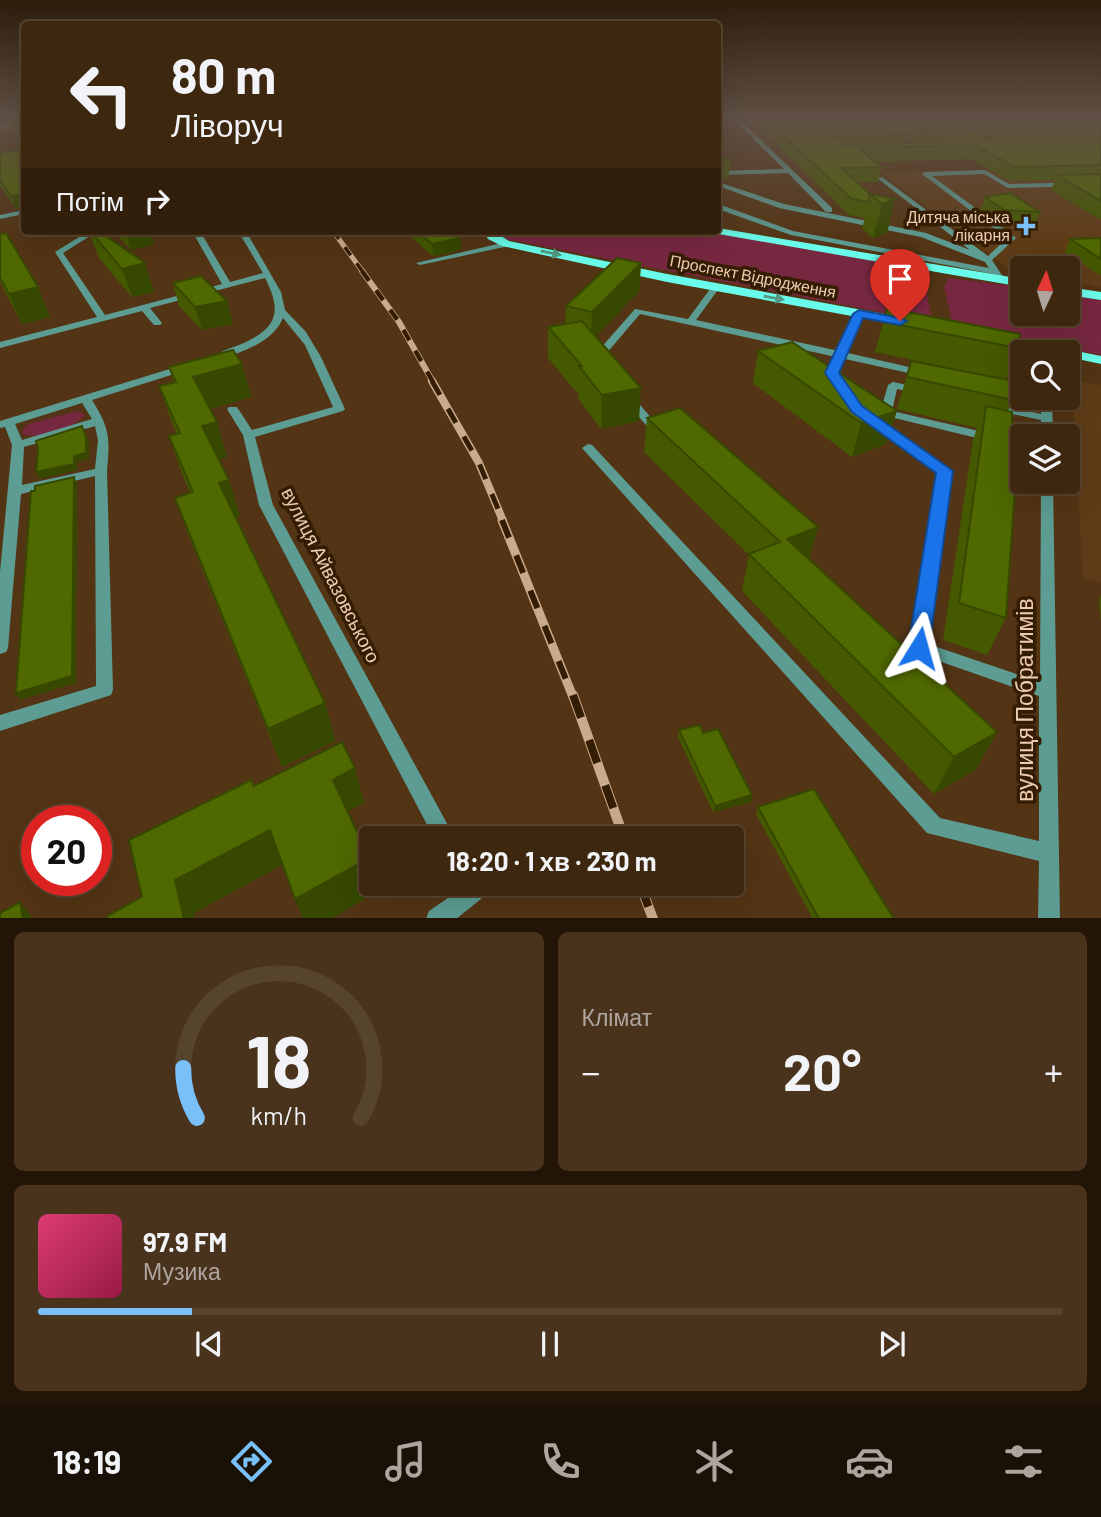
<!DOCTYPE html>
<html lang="uk">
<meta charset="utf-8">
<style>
:root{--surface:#3e270f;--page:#49331d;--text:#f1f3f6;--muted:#ada59e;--line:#57442f;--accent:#79bff8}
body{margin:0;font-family:Barlow,sans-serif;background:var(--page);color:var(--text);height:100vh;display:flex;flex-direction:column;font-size:26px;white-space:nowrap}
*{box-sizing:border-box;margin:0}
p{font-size:23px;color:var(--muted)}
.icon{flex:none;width:38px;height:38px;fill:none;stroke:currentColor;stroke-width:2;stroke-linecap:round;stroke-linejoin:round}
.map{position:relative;height:918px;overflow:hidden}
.sheet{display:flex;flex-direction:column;gap:14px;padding:14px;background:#221508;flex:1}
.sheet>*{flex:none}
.banner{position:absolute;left:21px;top:21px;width:700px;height:214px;border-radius:7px;box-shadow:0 7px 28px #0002,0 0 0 2px var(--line);background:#3e270f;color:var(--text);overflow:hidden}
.needle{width:46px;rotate:4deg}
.buttons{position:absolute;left:1010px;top:256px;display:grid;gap:14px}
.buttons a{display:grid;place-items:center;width:70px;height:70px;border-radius:7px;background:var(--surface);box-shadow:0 7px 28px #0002,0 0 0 2px var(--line);font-size:35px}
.speed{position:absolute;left:21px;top:805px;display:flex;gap:14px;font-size:35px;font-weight:700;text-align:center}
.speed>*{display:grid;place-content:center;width:91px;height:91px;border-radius:50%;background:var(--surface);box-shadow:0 7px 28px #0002,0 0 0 2px var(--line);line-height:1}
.speed .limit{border:10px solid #d22;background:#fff;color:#111}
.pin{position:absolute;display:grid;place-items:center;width:60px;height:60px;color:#fff;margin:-72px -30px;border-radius:50% 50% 50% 0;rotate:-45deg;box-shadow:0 0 7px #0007}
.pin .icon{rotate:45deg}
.me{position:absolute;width:77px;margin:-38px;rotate:8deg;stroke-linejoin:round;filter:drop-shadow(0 0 5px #0008)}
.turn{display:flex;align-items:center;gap:24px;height:147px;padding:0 35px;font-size:32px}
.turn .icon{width:91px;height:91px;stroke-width:2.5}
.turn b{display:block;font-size:49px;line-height:60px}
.then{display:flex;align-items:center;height:66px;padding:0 35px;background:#0003;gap:14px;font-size:26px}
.big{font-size:52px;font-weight:700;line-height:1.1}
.sheet .widget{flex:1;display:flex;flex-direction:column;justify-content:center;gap:10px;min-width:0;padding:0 24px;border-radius:10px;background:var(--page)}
.sheet .dial{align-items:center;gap:0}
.dial svg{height:182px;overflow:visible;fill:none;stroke:var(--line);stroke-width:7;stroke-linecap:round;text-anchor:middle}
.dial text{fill:var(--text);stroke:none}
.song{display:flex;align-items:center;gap:21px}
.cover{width:84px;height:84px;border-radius:10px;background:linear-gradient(135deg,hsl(340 70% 55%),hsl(340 70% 35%))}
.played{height:7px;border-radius:4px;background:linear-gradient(90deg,var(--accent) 15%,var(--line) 15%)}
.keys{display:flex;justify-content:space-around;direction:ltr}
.heat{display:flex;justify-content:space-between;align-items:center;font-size:38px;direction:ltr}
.sheet .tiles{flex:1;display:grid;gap:14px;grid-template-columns:1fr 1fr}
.widget:last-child{grid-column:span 2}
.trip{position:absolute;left:359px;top:826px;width:385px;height:70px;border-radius:7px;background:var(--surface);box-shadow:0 7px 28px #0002,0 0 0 2px var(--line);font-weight:700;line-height:70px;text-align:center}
.tab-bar{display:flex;height:112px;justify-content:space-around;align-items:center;background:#191006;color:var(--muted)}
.tab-bar .icon{width:49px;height:49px}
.tab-bar .active{color:var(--accent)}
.tab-bar b{font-size:32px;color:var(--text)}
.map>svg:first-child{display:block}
.built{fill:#5f3c17}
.green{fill:#772841}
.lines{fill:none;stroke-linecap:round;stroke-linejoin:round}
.minor{fill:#5c9c93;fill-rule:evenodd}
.major{fill:#6afcea;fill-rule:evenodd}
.rail-far4-casing{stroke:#caaa8c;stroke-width:5}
.rail-far3-casing{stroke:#caaa8c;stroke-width:6}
.rail-far2-casing{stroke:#caaa8c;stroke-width:8}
.rail-far1-casing{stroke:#caaa8c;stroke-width:9}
.rail-casing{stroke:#caaa8c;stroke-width:10}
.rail-far4{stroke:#351d03;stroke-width:3.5;stroke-dasharray:10;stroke-linecap:butt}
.rail-far3{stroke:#351d03;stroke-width:4.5;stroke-dasharray:12;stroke-linecap:butt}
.rail-far2{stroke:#351d03;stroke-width:5;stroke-dasharray:16;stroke-linecap:butt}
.rail-far1{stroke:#351d03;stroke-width:6;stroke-dasharray:19;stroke-linecap:butt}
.rail{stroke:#351d03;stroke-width:8;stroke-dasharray:24;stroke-linecap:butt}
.wall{fill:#445900;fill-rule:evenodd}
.shaded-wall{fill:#374900}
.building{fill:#4f6800;stroke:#374900;stroke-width:2}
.oneway{fill:#529882}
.route{fill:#1a73e8;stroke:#114b97;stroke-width:2}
.poi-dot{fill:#79bff8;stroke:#351d03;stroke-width:2.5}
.labels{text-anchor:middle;stroke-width:7;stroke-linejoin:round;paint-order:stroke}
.far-poi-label{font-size:16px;fill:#edccaf;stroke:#351d03;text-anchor:end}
.far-street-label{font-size:16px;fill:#edccaf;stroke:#351d03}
.street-label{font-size:19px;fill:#edccaf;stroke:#351d03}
.near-street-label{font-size:23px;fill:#edccaf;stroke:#351d03}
</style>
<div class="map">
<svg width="1101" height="919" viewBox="0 0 1101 919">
<rect width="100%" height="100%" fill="#533414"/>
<path class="built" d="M1083,167L1101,176V287L1068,281V268H1022V274L1014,273L881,172Z
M1072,380L1101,385V583L1083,578Z"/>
<path class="green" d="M496,231H709L923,270L932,322L505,239Z
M949,278L1022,287V313H1068V294L1101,300V355L953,325L944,287Z
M78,411L84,414V416C73,428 35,442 21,433L28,424Z"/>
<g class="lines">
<path class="minor" d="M730,116H736L832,208V212H826L788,173L718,175V171L784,169Z
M883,116H888L899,122L860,125L857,123L889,121Z
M953,116H960L992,133L987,134Z
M24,121V125L0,129V125Z
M985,170L1009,184L1101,182V186L1008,188L984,174L932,176L1016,238L992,260L1005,280L1001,283L998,282L993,274L791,235L718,209V205H721L793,231L989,268L985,262L921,237L779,208L718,186V182L784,204L926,233L970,250L877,178L882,177L988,256L1007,238L922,174L925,172Z
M24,210V214L0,219V215Z
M89,231H98L63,253L105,315L222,284L192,231H200L230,282L263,273L238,231H246L281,292L285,310L306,332L321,357L345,409L343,411L255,437L273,505L455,838H434L259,505L243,435L227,409L229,407H237L252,430L333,407L305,345L283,318C273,342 243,352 220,359L215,356C224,349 236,347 246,342C279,326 281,309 265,278L150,308L162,323L160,325H154L142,311L0,348V342L97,317L55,252Z
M506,242H509V246L420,265L416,263Z
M716,284L720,287L696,320L839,351L854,314L859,311L864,314L848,353L922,370L927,373L922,376L845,359L837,373L843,382L838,385L834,384L827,373L836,357L640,314L600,361L596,362L591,359L635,309L688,319L713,285Z
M186,364L191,367L190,369L92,400C110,429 110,437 107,471L113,690L111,695L0,731V715L96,686L95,476L21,494L8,648L6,652L0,654V572L12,445L5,427L0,428V421ZM82,403L92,419L22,440L15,424ZM95,426L98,440L95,469L22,485L24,447Z
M893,382L921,388L922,390L917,393L897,389L892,411L1022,441V449L882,415L880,413L888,385Z
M998,386L1022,391V397L994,391L993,389Z
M630,397L634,398L660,428L662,430L660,432H652L626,402L624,400L626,398Z
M1042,397H1052L1053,436H1041V420L989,409L987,407L993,404L1041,414Z
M877,420L950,471L928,644L1040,682L1041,481H1053L1060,919H1038L1039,861L927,833L582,448L588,444L592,445L940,818L1039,841V696L913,652L911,648L938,472L873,425L871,423Z
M459,884H481L485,892L481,899L456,919H426L429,911L461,889Z"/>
<path class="major" d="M718,228L1022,279V287L713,233L712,231H718Z
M483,231H493L509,241L667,274L906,318L913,322L906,326L667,282L502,246L488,239Z
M1068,287L1101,292V300L1068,295Z
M996,335L1101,356V364L1068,357V352H1037L991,342L989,339Z"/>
<defs>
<path id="rail-far4" d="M333,231L363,272"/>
<path id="rail-far3" d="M362,271L399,322L433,382"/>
<path id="rail-far2" d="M432,381L479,463L503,521"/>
<path id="rail-far1" d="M502,520L573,697"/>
<path id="rail" d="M573,695L624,838
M640,884L653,919"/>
</defs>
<use href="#rail-far4" class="rail-far4-casing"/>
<use href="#rail-far3" class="rail-far3-casing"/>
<use href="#rail-far2" class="rail-far2-casing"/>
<use href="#rail-far1" class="rail-far1-casing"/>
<use href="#rail" class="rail-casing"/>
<use href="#rail-far4" class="rail-far4"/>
<use href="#rail-far3" class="rail-far3"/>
<use href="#rail-far2" class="rail-far2"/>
<use href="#rail-far1" class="rail-far1"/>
<use href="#rail" class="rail"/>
</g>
<path class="wall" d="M0,116H24V145L11,130L8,121L4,122Z
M747,116H863L882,126L889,116H1101V220L1051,190L1055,180L1010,181L971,159L874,162L881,167L878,182H857L870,194L895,199L887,233L873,238L862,228L865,218L849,215ZM927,116L934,120H925ZM1066,119L1071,121H1088L1087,123H1064ZM1029,120L1038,124H1027ZM973,121L981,125H977L975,133L966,129H971ZM911,124H919L917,129Z
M718,141L723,149L722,157L731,158L728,178H718Z
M0,153L16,209L0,185Z
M985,197L1040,212L1035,225L1000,223L981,209Z
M114,231H149L154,244L131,250Z
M410,231H452L460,238L461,250L433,256L411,237Z
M89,232L154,292L132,297L99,258Z
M0,234L50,317L22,324L0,282Z
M1101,238V276L1065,252L1070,239Z
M641,263L639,291L596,336L639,421L601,429L578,398L579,395L548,358V327L565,324L566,306Z
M173,283L233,324L202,330L179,306Z
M887,308L1018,348L1006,380L1013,400L1008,411L1006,618L987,655L943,640L973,440L977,428L897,409L911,361L964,371L875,352Z
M792,342L886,444L852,457L753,383L758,351Z
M242,364L251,397L210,409L227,457L219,459L240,516L235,518L325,703L335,741L282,767L188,534L175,498L190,492L181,471L169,436L177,434L171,420L159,386L174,382L169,367Z
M647,418L818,527L809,559L997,732L976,769L934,794L742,591L749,555L644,452Z
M1101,595V622L1099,598Z
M679,730L703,733L752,795L751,802L713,812L678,737Z
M758,807L894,919H813L756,814Z"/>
<path class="shaded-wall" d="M2,116H6L8,121L4,122Z
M723,149L722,158H718L719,150Z
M24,194V208L16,209L11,196Z
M895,199L887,233L873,238L882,204Z
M146,231H149L154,244L131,250L127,235Z
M460,238L461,250L433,256L432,244Z
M145,263L154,292L132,297L122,269Z
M641,263L639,291L591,342L592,312Z
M38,287L50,317L22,324L9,294Z
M227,301L233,324L202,330L195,307Z
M242,364L251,397L203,411L193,377Z
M641,388L639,421L601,429L602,395Z
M897,411L886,444L852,457L861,423Z
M217,422L227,457L213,461L202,426Z
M82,426L89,443V459L77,462V470L39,479L36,472L74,456Z
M74,477L77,483L76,683L20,700L16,693Z
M229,480L240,516L230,519L219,483Z
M818,527L808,564L787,539Z
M325,703L335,741L282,767L268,729Z
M997,732L976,769L934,794L954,757Z
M355,768L364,803L343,814L333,780Z
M752,795L751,802L713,812L715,806Z
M270,830L284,864L194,913L195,919H184L175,880Z
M369,858L371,866V884H376L378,891L331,919H303L295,899Z
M20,902L30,914L31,919H23Z"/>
<path class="building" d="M8,116H24V133Z
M761,116H863L882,126L889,116H899L925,134L849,137L824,118L817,119V124L847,146L944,141L943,136L920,121L941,120L957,124L989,141L993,135L977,125L1087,123L1091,117H1101V165L1015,167L975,145L859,148L881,167L841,168L870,194L868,202L852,199Z
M718,141L723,149L719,150V157L731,158H718Z
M24,149V194L11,196L0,180V153Z
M1101,174V201L1057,175Z
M1010,193L1040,212L1004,210L985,197Z
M870,194L895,199L882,204Z
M90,231H99L145,263L122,269Z
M122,231H146L127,235Z
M417,231H452L460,238L432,244Z
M6,233L38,287L9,294L0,278V234Z
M1101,238V259L1070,239Z
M617,258L641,263L592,312L566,306Z
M201,276L227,301L195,307L173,283Z
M887,308L1020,334L1018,348L884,322Z
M582,321L641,388L602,395L579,366H582L548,327Z
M792,342L897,411L861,423L758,351Z
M233,350L242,364L193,377L217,422L202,426L229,480L219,483L325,703L268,729L175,498L193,492L169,436L180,433L159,386L176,382L169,367Z
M911,361L1014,381L1013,400L907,377Z
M986,406L1012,412V428L1019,430L1006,618L959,603Z
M680,408L818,527L787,539L997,732L954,757L749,554L780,542L647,418Z
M82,426L86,437V453L74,456V464L36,472L38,448L36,441Z
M74,477L72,676L16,693L31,491H35V486Z
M700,725L703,733L718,729L752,795L715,806L679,730Z
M342,742L355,768L333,780L369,858L295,899L270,830L175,880L184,919H107V916L142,897L129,840L251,780L254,786Z
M814,789L894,919H819L758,807Z
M20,902L23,919H0V913Z"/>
<defs><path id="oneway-solid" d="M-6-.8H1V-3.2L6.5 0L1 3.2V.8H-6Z" transform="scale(1.75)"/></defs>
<g class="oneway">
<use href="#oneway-solid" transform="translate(551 253) rotate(12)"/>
<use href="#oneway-solid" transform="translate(774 298) rotate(10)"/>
</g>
<linearGradient id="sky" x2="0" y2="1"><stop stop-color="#2e1d0b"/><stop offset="0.48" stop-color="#605045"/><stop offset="1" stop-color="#605045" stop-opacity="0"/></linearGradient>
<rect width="1101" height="244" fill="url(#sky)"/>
<path class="route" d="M859,310L900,318L907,321L900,325L863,318L839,373L862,406L953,471L929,648L926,654L919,656L911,654L908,648L936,473L852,412L825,373L853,314Z"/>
<path class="poi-dot" d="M1022.5 215.5h7v7h7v7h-7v7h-7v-7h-7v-7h7z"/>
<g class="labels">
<g class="far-poi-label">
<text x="1010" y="223">Дитяча міська<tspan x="1010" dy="18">лікарня</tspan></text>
</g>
<g class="far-street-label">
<text transform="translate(753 276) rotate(11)" y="6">Проспект Відродження</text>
</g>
<g class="street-label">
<text transform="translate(331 575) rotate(63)" y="7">вулиця Айвазовського</text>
</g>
<g class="near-street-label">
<text transform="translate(1025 700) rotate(-90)" y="8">вулиця Побратимів</text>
</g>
</g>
</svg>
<div class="buttons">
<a><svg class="needle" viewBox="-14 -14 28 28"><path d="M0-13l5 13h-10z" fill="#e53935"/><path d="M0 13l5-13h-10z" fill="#ada59e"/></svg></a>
<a><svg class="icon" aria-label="search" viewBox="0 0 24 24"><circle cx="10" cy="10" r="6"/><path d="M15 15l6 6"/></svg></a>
<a><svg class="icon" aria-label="layers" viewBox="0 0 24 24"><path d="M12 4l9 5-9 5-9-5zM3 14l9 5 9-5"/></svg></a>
</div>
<div class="speed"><div class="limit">20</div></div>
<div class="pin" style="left:900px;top:321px;background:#d93025"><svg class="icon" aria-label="arrive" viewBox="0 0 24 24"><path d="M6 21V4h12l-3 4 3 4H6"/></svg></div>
<svg class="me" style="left:919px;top:648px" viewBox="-20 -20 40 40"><path d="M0-17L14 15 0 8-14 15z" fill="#1a73e8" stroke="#fff" stroke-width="4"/></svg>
<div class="trip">18:20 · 1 хв · 230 m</div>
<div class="banner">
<div class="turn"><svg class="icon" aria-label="left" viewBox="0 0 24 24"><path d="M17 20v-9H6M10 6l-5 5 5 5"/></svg><div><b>80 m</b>Ліворуч</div></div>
<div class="then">Потім<svg class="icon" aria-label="right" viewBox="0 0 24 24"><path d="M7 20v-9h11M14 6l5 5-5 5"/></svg></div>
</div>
</div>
<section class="sheet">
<div class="tiles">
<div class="widget dial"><svg viewBox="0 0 100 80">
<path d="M14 69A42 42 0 1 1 86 69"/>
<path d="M14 69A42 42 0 0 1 8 47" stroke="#79bff8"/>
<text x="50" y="56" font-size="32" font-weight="700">18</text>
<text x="50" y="72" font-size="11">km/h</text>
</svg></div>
<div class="widget"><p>Клімат</p>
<div class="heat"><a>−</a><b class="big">20°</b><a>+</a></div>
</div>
<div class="widget">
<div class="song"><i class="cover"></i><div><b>97.9 FM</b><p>Музика</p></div></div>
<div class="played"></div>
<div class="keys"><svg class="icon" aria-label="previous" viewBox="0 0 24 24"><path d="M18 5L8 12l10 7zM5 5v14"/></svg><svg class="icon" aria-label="pause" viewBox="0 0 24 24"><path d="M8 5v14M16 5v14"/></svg><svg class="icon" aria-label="next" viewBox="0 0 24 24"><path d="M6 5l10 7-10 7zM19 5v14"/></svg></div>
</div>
</div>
</section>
<nav class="tab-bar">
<b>18:19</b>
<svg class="icon active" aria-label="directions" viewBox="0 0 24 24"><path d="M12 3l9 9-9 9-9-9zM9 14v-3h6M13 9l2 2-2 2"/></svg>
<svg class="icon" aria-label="music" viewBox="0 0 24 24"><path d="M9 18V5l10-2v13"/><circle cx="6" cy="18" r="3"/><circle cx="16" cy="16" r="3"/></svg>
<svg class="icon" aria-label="phone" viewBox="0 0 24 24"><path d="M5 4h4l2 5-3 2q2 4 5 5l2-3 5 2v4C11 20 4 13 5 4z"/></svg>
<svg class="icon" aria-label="climate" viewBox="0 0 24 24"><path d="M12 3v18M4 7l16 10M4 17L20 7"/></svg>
<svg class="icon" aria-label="car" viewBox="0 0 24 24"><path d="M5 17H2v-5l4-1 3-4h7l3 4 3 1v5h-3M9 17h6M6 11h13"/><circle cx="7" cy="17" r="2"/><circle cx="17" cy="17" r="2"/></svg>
<svg class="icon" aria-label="filters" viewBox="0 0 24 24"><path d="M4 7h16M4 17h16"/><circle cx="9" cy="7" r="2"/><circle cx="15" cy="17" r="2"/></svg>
</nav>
